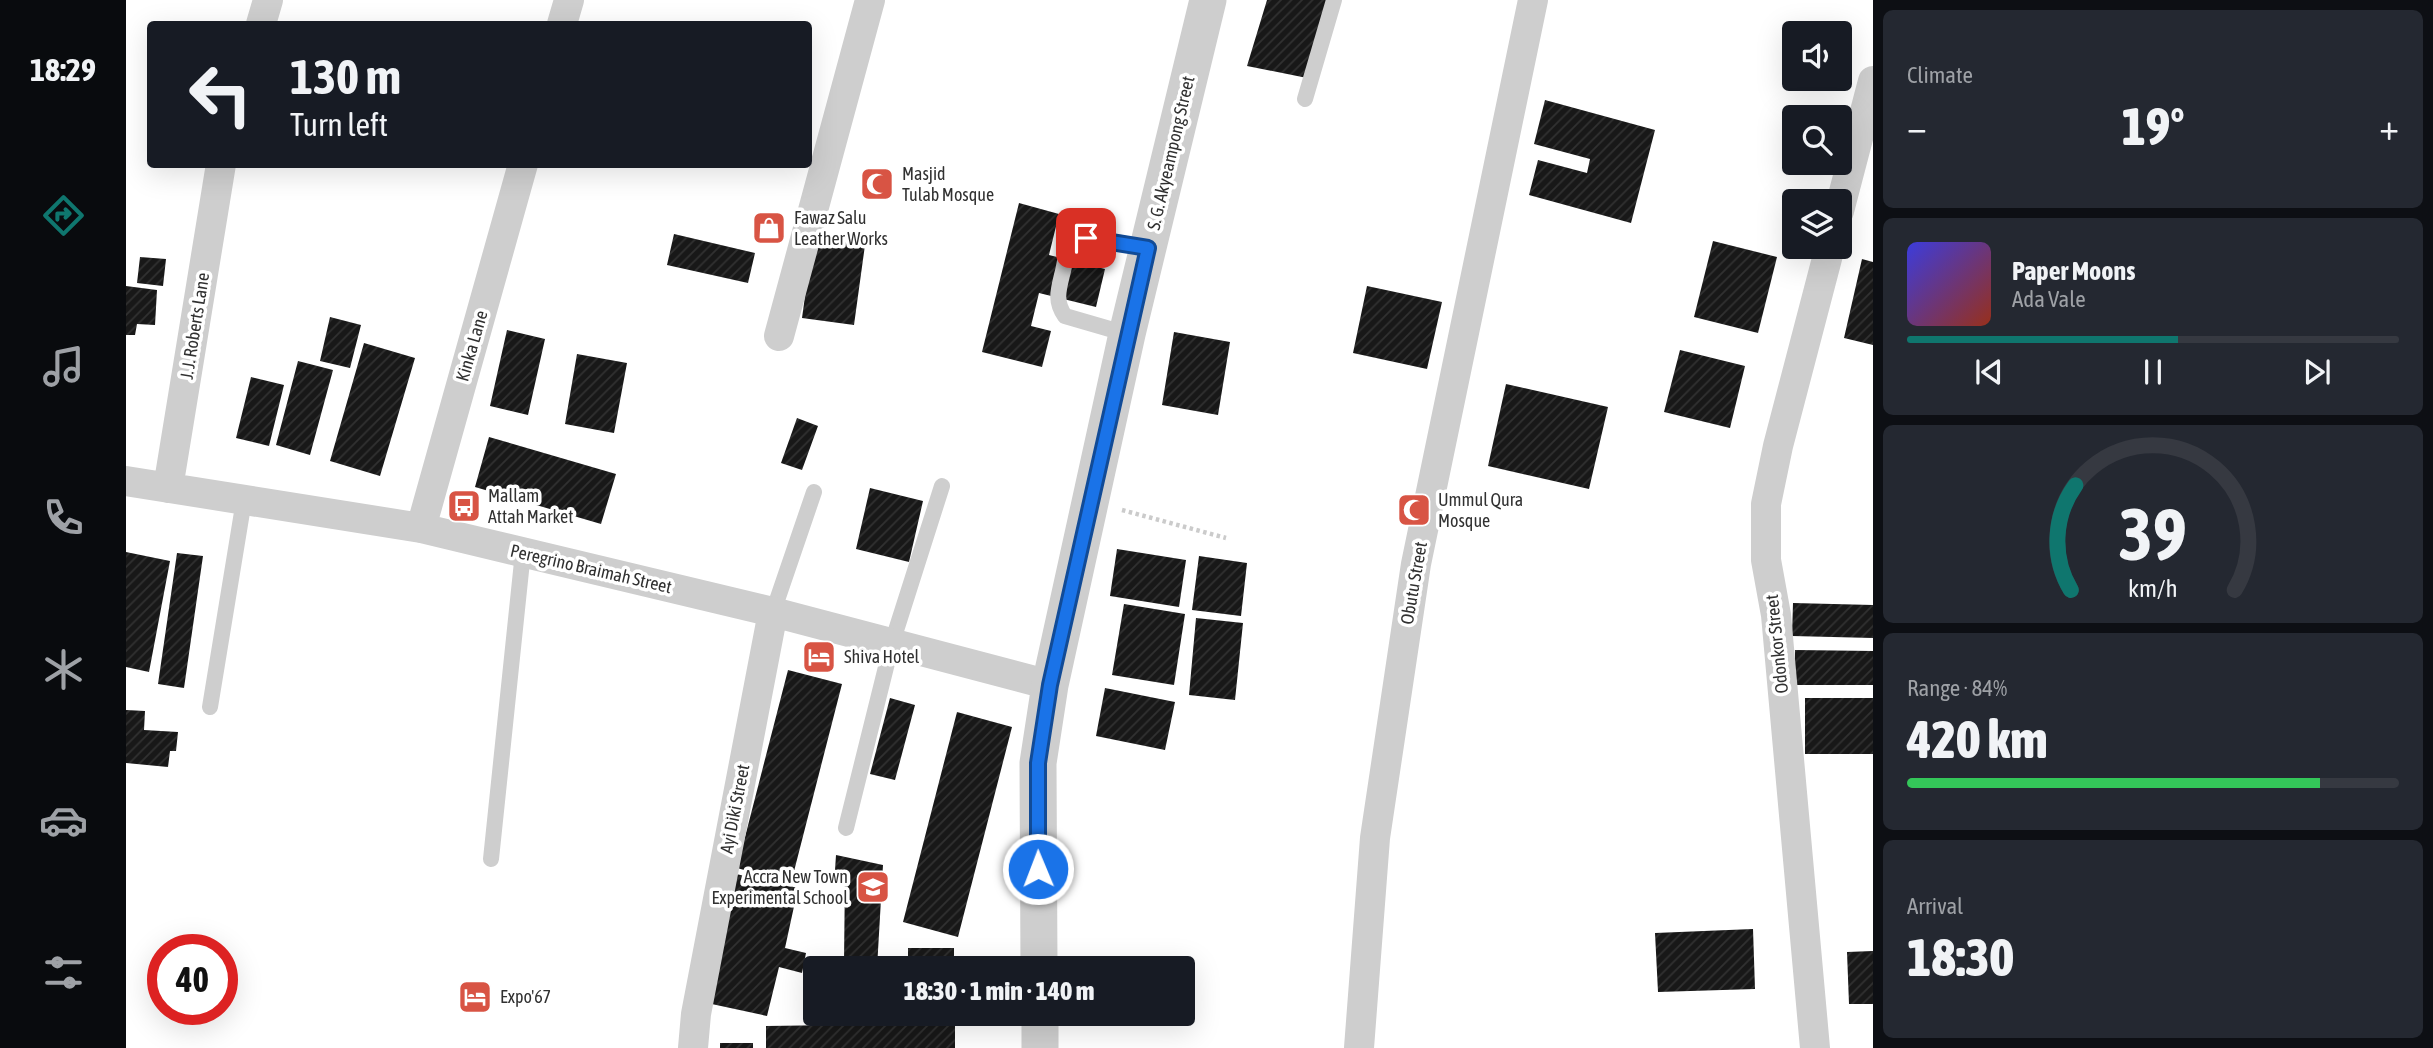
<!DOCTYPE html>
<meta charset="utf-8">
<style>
:root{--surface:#171b24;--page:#242831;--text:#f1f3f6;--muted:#9ea1a6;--line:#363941;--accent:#0f766e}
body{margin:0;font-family:"Asap Condensed",sans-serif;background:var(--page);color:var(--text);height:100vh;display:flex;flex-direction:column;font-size:26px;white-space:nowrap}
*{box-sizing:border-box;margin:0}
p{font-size:23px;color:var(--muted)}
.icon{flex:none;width:38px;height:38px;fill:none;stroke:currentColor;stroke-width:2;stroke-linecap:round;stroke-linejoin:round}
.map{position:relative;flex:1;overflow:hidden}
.details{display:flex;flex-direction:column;gap:10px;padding:10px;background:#0d0f14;width:560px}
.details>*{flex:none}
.banner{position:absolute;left:21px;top:21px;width:665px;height:147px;border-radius:7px;box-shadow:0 7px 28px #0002;background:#171b24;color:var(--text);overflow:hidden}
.tools{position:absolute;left:1656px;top:21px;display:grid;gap:14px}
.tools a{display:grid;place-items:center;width:70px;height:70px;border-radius:7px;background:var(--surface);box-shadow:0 7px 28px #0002;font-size:35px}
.speed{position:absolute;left:21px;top:934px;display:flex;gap:14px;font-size:35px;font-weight:700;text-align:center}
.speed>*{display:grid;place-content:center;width:91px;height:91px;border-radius:50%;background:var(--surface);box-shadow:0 7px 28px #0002;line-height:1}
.speed .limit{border:10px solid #d22;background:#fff;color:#111}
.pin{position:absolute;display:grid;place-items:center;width:60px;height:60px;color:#fff;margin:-30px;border-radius:14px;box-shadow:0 4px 10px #0006}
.me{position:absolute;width:77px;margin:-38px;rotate:359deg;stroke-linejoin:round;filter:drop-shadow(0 0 5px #0008)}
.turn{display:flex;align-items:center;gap:24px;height:147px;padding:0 28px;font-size:32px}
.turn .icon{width:91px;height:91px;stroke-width:2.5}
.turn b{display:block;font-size:49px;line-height:60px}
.big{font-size:52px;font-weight:800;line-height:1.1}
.details .card{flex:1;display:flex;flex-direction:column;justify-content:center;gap:10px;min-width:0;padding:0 24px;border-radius:10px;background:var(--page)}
.details .dial{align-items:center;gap:0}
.dial svg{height:182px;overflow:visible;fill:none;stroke:var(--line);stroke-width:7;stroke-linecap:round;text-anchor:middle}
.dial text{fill:var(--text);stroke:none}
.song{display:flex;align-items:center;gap:21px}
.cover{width:84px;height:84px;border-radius:10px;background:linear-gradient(135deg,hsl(240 70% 55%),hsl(10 70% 35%))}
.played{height:7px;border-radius:4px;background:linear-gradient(90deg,var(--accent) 55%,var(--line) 55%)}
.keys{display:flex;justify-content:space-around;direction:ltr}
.heat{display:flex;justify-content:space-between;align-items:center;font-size:38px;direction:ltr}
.charge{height:10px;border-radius:5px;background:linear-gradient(90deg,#34c759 84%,var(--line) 0)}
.trip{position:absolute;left:677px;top:956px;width:392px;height:70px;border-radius:7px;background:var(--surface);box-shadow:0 7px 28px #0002;font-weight:800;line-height:70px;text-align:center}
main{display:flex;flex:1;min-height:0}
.tab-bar{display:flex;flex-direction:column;width:126px;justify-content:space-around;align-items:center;background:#090b0e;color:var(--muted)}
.tab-bar .icon{width:49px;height:49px}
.tab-bar .current{color:var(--accent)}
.tab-bar b{font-size:32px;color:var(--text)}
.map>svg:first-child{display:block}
.building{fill:url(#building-hatch)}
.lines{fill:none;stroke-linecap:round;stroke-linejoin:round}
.path{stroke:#cbcbcb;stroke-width:4.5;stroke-dasharray:3.5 3.5;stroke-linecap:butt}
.service{stroke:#cecece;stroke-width:16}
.minor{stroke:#cecece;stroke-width:30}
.tertiary{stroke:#cecece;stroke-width:37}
.route-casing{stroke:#114b97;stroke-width:18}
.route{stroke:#1a73e8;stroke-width:12}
.labels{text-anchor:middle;stroke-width:7;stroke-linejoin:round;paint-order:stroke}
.street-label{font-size:18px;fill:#313131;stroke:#fff}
.poi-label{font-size:18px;fill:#313131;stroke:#fff;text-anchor:start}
</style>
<main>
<nav class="tab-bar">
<b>18:29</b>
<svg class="icon current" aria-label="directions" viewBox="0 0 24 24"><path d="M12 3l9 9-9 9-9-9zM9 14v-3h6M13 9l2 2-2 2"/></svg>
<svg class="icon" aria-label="music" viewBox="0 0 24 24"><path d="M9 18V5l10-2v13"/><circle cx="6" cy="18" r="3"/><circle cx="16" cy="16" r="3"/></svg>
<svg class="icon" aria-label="phone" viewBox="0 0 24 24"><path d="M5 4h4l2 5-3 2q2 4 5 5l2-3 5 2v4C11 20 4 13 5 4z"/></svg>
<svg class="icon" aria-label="climate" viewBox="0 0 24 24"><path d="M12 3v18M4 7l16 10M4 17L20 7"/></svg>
<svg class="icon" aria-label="car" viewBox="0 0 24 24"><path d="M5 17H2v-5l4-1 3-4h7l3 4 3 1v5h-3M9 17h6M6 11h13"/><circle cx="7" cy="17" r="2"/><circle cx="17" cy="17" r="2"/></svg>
<svg class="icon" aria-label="filters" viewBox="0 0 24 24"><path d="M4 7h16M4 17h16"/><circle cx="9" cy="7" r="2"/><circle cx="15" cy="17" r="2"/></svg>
</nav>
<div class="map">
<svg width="1747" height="1048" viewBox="0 0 1747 1048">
<defs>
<pattern id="building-hatch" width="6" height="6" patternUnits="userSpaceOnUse" patternTransform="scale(1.75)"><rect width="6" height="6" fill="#181818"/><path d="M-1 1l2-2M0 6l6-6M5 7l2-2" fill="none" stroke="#313131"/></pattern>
</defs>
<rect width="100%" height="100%" fill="#fff"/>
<path class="building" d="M1141,0H1202L1181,78L1121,66Z
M1419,100L1529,130L1505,223L1403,195L1412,160L1461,173L1464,159L1408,144Z
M893,203L933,214L923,255L979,269L970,307L913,293L905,326L925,331L916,367L856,352Z
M548,234L629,253L622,283L541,265Z
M687,238L739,245L728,325L676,318Z
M1587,241L1651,257L1632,333L1568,317Z
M14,257L40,259L37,286L11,283Z
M1736,259L1747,262V345L1718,338Z
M0,286L31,290L29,325L11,324L9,335H0Z
M1241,286L1316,302L1301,369L1227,353Z
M204,317L235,325L224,368L194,361Z
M381,330L419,339L402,415L364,406Z
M1048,332L1104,342L1092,415L1036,405Z
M238,343L289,358L254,476L204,461Z
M1554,350L1619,366L1604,428L1538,412Z
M451,354L501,363L488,433L439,424Z
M172,361L207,370L184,455L150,445Z
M125,377L158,385L143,446L110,438Z
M1380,384L1482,407L1463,489L1362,466Z
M671,418L692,426L676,470L655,463Z
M363,437L490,474L475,524L349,487Z
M744,488L797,501L783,562L730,549Z
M991,549L1060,560L1053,607L984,596Z
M0,552L44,561L23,672L0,667Z
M51,553L77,556L58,688L32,684Z
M1073,556L1121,563L1115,616L1066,610Z
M1667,603L1747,605V638L1666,636Z
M998,604L1059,614L1048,685L986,675Z
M1070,618L1117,623L1109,700L1063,695Z
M1669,650L1747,651V685H1669Z
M662,670L716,684L665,883L611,868Z
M979,688L1049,702L1039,750L970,736Z
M764,698L789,705L769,780L744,774Z
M1679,698H1747V754H1679Z
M0,710L19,711L18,730L52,732L50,751H44L42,767L0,763Z
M831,712L886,727L832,937L777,922Z
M710,855L757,865L751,968H704L707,959L718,962L719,872L709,870Z
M610,874L672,888L659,948L680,953L676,973L653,967L641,1016L581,1003Z
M1627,929L1629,989L1532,992L1529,933Z
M782,948H828V968H782Z
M1747,951V1004H1723L1721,952Z
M783,1013H829V1048H640V1026L783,1024Z
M594,1043H627V1048H594Z"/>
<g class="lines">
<path class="path" d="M996,510L1100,538"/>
<path class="service" d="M1179,99L1208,0
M1001,334L939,316C929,302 932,291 936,275C939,265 939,251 947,244C960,232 1005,245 1022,249
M647,612L688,492
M84,707L118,500
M720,828L766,643L816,486
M365,859L397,552"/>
<path class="minor" d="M135,24L142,0
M436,24L443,0
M1713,211L1747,81
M653,336L744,0
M0,481L295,528L647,612L924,685
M42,488L95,164
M295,528L397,164
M567,1048L570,1014L647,612
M1233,1048L1249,838L1290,564L1407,0
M1689,1048L1650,615L1640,560V504L1652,446L1704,247"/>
<path class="tertiary" d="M913,968L912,763L924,685L1001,334L1082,0
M914,1013V1048"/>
</g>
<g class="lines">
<defs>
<path id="route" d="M912,869V763L924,685L1022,248L960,238"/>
</defs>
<use href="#route" class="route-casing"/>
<use href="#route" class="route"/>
</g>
<defs>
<symbol id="mosque-square" viewBox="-11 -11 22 22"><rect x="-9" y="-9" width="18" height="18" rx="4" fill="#d85444" stroke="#fff"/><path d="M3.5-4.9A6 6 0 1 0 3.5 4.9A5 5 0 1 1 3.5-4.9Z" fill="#fff"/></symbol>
<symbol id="shop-square" viewBox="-11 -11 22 22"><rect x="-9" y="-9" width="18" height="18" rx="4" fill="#d85444" stroke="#fff"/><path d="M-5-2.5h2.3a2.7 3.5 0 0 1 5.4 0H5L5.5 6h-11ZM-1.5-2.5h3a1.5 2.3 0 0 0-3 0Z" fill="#fff"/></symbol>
<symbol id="bus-square" viewBox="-11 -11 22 22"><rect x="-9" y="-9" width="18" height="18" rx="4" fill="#d85444" stroke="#fff"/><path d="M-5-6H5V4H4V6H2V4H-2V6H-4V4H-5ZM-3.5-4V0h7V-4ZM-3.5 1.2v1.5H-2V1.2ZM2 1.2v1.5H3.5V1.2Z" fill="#fff"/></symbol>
<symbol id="hotel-square" viewBox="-11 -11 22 22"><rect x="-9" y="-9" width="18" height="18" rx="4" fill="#d85444" stroke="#fff"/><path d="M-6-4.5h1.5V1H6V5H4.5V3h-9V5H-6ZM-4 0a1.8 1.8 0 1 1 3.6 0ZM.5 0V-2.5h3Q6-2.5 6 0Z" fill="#fff"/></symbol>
<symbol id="school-square" viewBox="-11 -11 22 22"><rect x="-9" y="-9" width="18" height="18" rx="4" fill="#d85444" stroke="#fff"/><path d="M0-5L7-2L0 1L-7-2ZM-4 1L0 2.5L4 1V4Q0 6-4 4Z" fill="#fff"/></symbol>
</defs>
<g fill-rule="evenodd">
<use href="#mosque-square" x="732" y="165" width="38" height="38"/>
<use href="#shop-square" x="624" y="209" width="38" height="38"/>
<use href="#bus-square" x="319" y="487" width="38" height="38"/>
<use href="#mosque-square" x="1269" y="491" width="38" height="38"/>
<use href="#hotel-square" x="674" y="638" width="38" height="38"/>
<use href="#school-square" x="728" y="868" width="38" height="38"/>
<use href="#hotel-square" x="330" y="978" width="38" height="38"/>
</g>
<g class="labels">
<g class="street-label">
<text transform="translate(1045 153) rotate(-77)" y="6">S. G. Akyeampong Street</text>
<text transform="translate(69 326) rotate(-81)" y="6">J. J. Roberts Lane</text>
<text transform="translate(346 346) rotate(-74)" y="6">Kinka Lane</text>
<text transform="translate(465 569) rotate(13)" y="6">Peregrino Braimah Street</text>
<text transform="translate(1288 583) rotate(-80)" y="6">Obutu Street</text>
<text transform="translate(1651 644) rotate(-96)" y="6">Odonkor Street</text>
<text transform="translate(609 809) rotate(-79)" y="6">Ayi Diki Street</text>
</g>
<g class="poi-label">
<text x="776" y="180">Masjid<tspan x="776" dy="21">Tulab Mosque</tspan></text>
<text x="668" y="224">Fawaz Salu<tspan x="668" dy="21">Leather Works</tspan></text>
<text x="362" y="502">Mallam<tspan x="362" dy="21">Attah Market</tspan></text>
<text x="1312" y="506">Ummul Qura<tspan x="1312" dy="21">Mosque</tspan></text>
<text x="718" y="663">Shiva Hotel</text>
<text x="722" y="883" text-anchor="end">Accra New Town<tspan x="722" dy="21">Experimental School</tspan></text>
<text x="374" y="1003">Expo'67</text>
</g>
</g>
</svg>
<div class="tools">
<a><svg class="icon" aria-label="sound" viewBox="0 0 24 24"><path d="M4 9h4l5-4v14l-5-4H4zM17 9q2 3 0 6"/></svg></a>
<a><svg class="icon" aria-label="search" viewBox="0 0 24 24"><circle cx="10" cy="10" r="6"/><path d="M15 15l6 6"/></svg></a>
<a><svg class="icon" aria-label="layers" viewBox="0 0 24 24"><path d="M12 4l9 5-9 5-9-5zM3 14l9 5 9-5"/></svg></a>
</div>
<div class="speed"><div class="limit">40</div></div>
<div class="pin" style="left:960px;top:238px;background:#d93025"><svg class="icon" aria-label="arrive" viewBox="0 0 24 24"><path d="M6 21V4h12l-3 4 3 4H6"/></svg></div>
<svg class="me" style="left:912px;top:869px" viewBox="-20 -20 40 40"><circle r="17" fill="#1a73e8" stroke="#fff" stroke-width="3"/><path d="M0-11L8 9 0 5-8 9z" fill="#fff"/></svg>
<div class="trip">18:30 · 1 min · 140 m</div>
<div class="banner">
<div class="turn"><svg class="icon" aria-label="left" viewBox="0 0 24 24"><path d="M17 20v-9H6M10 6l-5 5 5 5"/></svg><div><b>130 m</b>Turn left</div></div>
</div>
</div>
<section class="details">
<div class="card"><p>Climate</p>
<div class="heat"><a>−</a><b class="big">19°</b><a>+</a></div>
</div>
<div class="card">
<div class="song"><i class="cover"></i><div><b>Paper Moons</b><p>Ada Vale</p></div></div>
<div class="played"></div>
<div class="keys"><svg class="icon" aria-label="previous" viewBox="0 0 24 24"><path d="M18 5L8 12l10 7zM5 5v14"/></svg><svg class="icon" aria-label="pause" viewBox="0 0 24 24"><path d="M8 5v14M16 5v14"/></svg><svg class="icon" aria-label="next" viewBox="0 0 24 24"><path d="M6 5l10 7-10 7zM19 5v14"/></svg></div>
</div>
<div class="card dial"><svg viewBox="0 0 100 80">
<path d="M14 69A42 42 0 1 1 86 69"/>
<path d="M14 69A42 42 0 0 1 16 23" stroke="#0f766e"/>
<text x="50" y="56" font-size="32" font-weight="700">39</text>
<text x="50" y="72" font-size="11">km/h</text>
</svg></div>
<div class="card"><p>Range · 84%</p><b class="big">420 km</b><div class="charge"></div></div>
<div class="card"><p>Arrival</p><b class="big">18:30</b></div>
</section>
</main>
